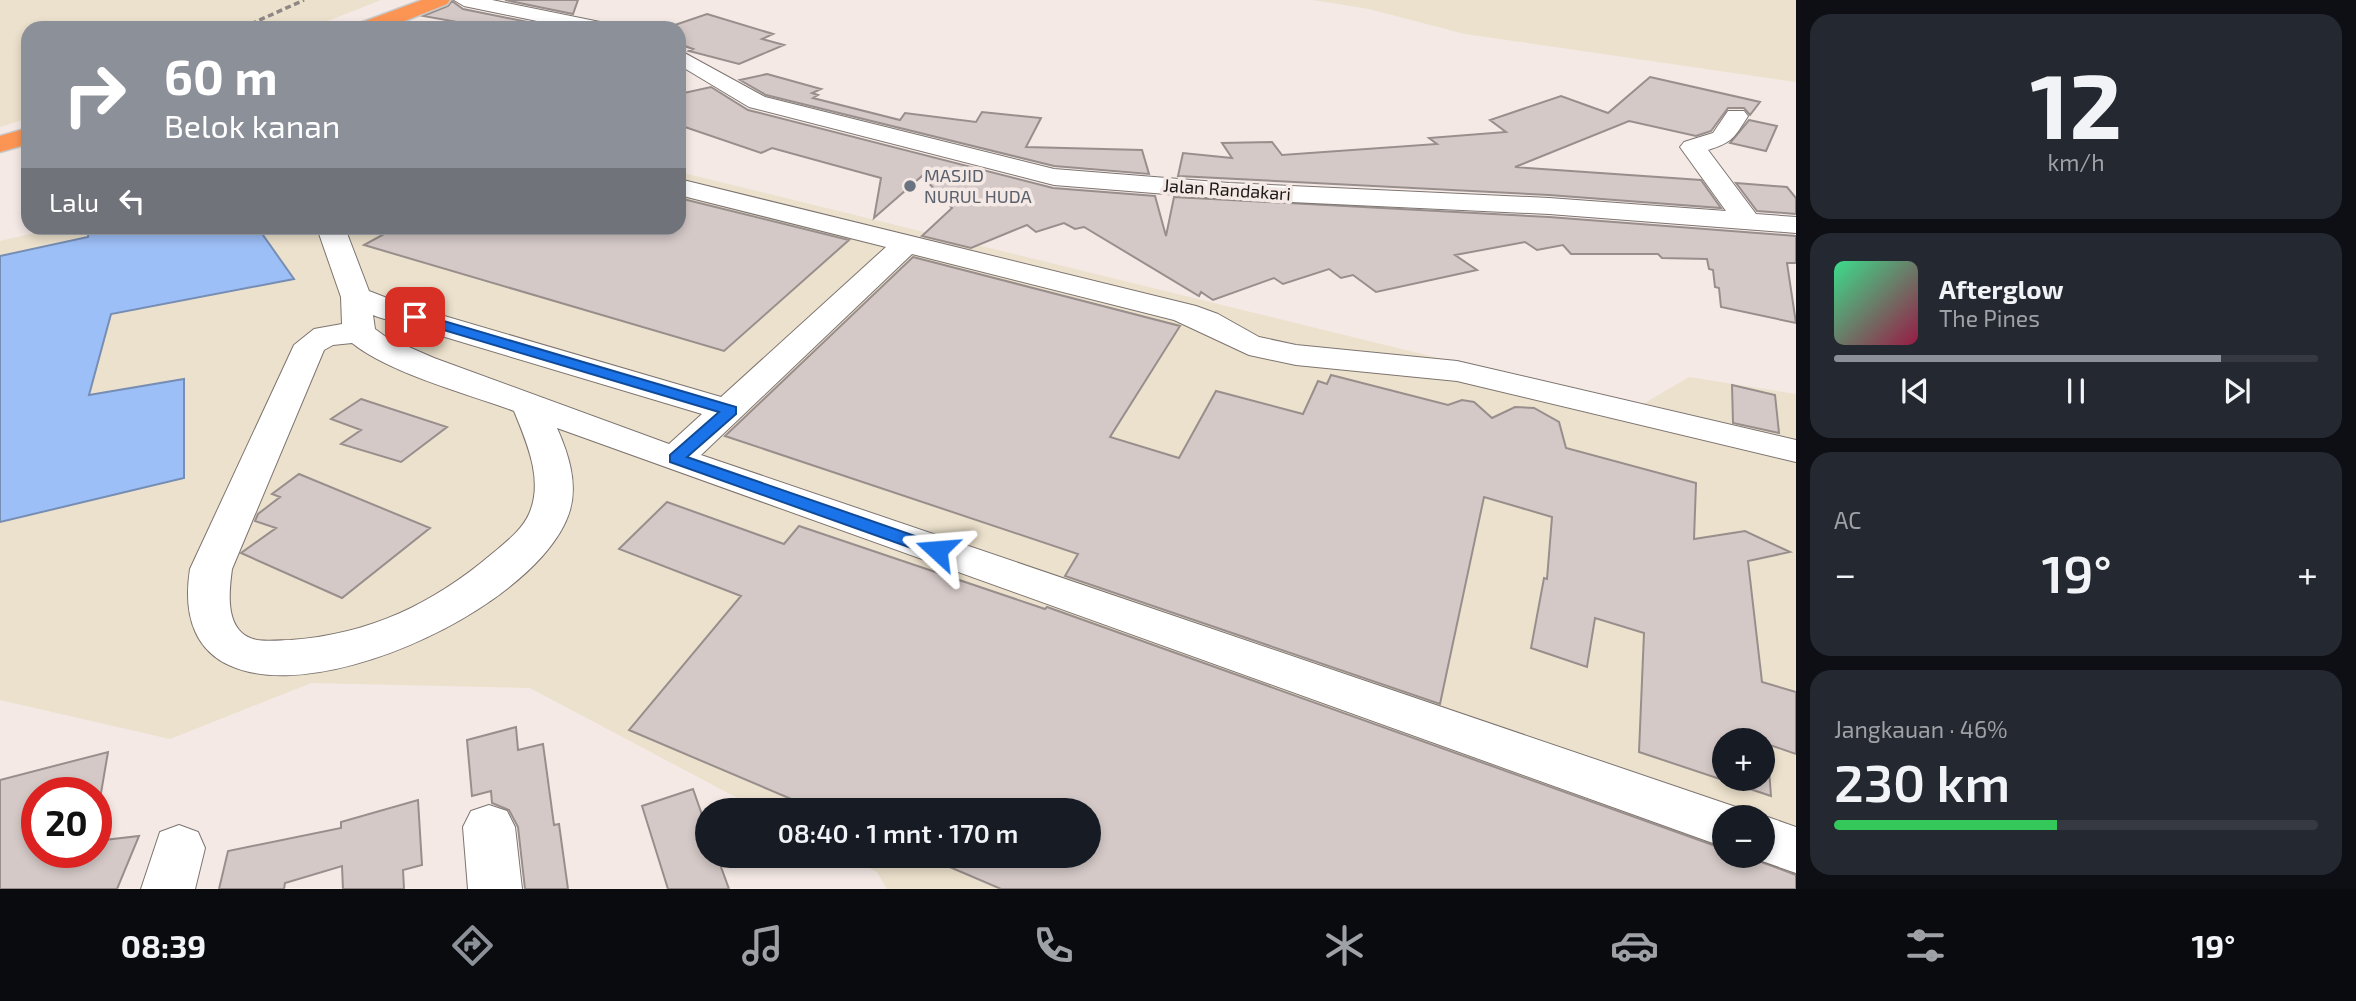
<!DOCTYPE html>
<html lang="id">
<meta charset="utf-8">
<style>
:root{--surface:#171b24;--page:#242831;--text:#f1f3f6;--muted:#9ea1a6;--line:#363941;--accent:#8c9099}
body{margin:0;font-family:"Exo 2",sans-serif;background:var(--page);color:var(--text);height:100vh;display:flex;flex-direction:column;font-size:26px;white-space:nowrap}
*{box-sizing:border-box;margin:0}
p{font-size:23px;color:var(--muted)}
.icon{flex:none;width:38px;height:38px;fill:none;stroke:currentColor;stroke-width:2;stroke-linecap:round;stroke-linejoin:round}
.map{position:relative;flex:1;overflow:hidden}
.side{display:flex;flex-direction:column;gap:14px;padding:14px;background:#0d0f14;width:560px}
.side>*{flex:none}
.top-card{position:absolute;left:21px;top:21px;width:665px;height:214px;border-radius:21px;box-shadow:0 4px 10px #0003;background:#8c9099;color:#fff;overflow:hidden}
.controls{position:absolute;left:1712px;top:728px;display:grid;gap:14px}
.controls a{display:grid;place-items:center;width:63px;height:63px;border-radius:50%;background:var(--surface);box-shadow:0 4px 10px #0003;font-size:35px}
.speed{position:absolute;left:21px;top:777px;display:flex;gap:14px;font-size:35px;font-weight:700;text-align:center}
.speed>*{display:grid;place-content:center;width:91px;height:91px;border-radius:50%;background:var(--surface);box-shadow:0 4px 10px #0003;line-height:1}
.speed .limit{border:10px solid #d22;background:#fff;color:#111}
.pin{position:absolute;display:grid;place-items:center;width:60px;height:60px;color:#fff;margin:-30px;border-radius:14px;box-shadow:0 4px 10px #0006}
.me{position:absolute;width:77px;margin:-38px;rotate:289deg;stroke-linejoin:round;filter:drop-shadow(0 0 5px #0008)}
.turn{display:flex;align-items:center;gap:24px;height:147px;padding:0 28px;font-size:32px}
.turn .icon{width:91px;height:91px;stroke-width:2.5}
.turn b{display:block;font-size:49px;line-height:60px}
.then{display:flex;align-items:center;height:66px;padding:0 28px;background:#0003;gap:14px;font-size:26px}
.big{font-size:52px;font-weight:600;line-height:1.1}
.side .card{flex:1;display:flex;flex-direction:column;justify-content:center;gap:10px;min-width:0;padding:0 24px;border-radius:21px;background:var(--page)}
.side .dial{align-items:center;gap:0}
.dial b{font-size:91px;line-height:1}
.song{display:flex;align-items:center;gap:21px}
.cover{width:84px;height:84px;border-radius:10px;background:linear-gradient(135deg,hsl(150 70% 55%),hsl(340 70% 35%))}
.played{height:7px;border-radius:4px;background:linear-gradient(90deg,var(--accent) 80%,var(--line) 80%)}
.keys{display:flex;justify-content:space-around;direction:ltr}
.heat{display:flex;justify-content:space-between;align-items:center;font-size:38px;direction:ltr}
.charge{height:10px;border-radius:5px;background:linear-gradient(90deg,#34c759 46%,var(--line) 0)}
.trip{position:absolute;left:695px;top:798px;width:406px;height:70px;border-radius:35px;background:var(--surface);box-shadow:0 4px 10px #0003;font-weight:600;line-height:70px;text-align:center}
.dock{display:flex;height:112px;justify-content:space-around;align-items:center;background:#090b0e;color:var(--muted)}
.dock .icon{width:49px;height:49px}
.dock .on{color:var(--accent)}
.dock b{font-size:32px;color:var(--text)}
main{display:flex;flex:1;min-height:0}
.map>svg:first-child{display:block}
.industrial{fill:#ece1cc;fill-rule:evenodd}
.water{fill:#9dbff7;stroke:#768db4;stroke-width:2}
.building{fill:#d4c9c7;stroke:#988e8c;stroke-width:2;fill-rule:evenodd}
.lines{fill:none;stroke-linecap:round;stroke-linejoin:round}
.minor-casing{stroke:#7d7470;stroke-width:2}
.highway-casing{stroke:#c8c8c7;stroke-width:3}
.minor{fill:#fff;fill-rule:evenodd}
.highway{fill:#fc9554;fill-rule:evenodd}
.rail{stroke:#908885;stroke-width:3.5;stroke-dasharray:6 3.5;stroke-linecap:butt}
.route{fill:#1a73e8;stroke:#114b97;stroke-width:2}
.worship-dot{fill:#6b7280;stroke:#f4e9e5;stroke-width:2.5}
.labels{text-anchor:middle;stroke-width:7;stroke-linejoin:round;paint-order:stroke}
.far-worship-label{font-size:18px;fill:#5b616d;stroke:#f4e9e5;text-anchor:start}
.far-street-label{font-size:18px;fill:#1b1816;stroke:#f4e9e5}
</style>
<main>
<div class="map">
<svg width="1796" height="889" viewBox="0 0 1796 889">
<rect width="100%" height="100%" fill="#f4e9e5"/>
<path class="industrial" d="M0,0H381L310,28H28V118L0,127Z
M1313,0H1796V82L1465,34L1369,9Z
M679,172L1638,407L1689,377L1796,394V889H887L877,872L846,856H1088V810H760L530,688L311,683L170,739L0,700V241L56,228H679ZM1724,740H1762V779H1724ZM1724,817H1762V856H1724Z"/>
<path class="water" d="M89,228H258L294,279L111,314L89,395L184,379V478L0,522V256L88,237Z"/>
<path class="building" d="M505,0H578L573,14Z
M452,1L463,9L558,28H491L423,16L448,6Z
M707,14L773,34L762,39L784,45L739,64L689,51L693,49L679,44V28H666Z
M767,74L821,89L812,93L818,95L813,98L900,120L905,113L976,122L982,112L1041,118L1026,147L1142,150L1149,174L1054,166L766,95L740,80Z
M1650,77L1760,102L1750,115L1744,108H1728L1711,131L1696,136L1629,121L1515,167L1701,180L1721,208L1549,195L1178,176L1183,153L1232,158L1222,143L1272,142L1282,155L1437,144L1429,138L1506,132L1490,120L1561,96L1608,113Z
M711,87L748,110L1053,188L1155,196L1166,236L1174,197L1549,217L1796,236V263H1787L1796,323L1721,307L1719,288L1715,287L1713,270L1709,269L1707,259L1662,258L1658,254H1571L1563,245L1537,250L1525,242L1455,255L1477,270L1376,292L1353,275L1341,278L1329,269L1283,284L1274,278L1213,300L1201,292L1199,296L1084,227L1075,229L1064,223L1036,232L1027,225L971,248L922,236L952,208L922,176L874,218L881,178L772,148L761,153L679,125V94Z
M1749,120L1777,126L1766,151L1730,143Z
M1736,183L1787,187L1796,198V214L1757,211Z
M679,198L849,240L724,351L364,245L395,228H679Z
M913,257L1180,326L1110,437L1179,458L1216,391L1303,414L1318,381L1327,384L1331,375L1448,405L1462,400L1474,402L1492,418L1515,407L1534,408L1559,422L1566,448L1696,483L1694,539L1745,531L1790,552L1748,561L1762,682L1796,692V754L1767,744L1771,796L1639,752L1644,633L1595,618L1587,667L1531,648L1544,578L1547,579L1552,517L1484,497L1440,704L1065,576L1078,554L725,436ZM1724,740H1762V779H1724Z
M1732,385L1775,395L1779,433L1733,423Z
M361,399L447,427L401,462L341,444L361,430L331,419Z
M299,474L430,528L342,598L241,553L276,528L255,521L258,514L280,497L272,494Z
M667,502L784,544L799,526L1045,609L1047,607L1724,849V856H1745L1796,875V889H1001L924,856H1088V810H817L629,730L741,596L619,549Z
M516,727L518,750L543,744L554,825L559,824L568,889H525L518,827L509,810L492,803L491,791L472,796L467,740Z
M108,752L101,793H37V852H96V841L139,836L117,889H0V780Z
M693,789L707,829V856H717L729,889H668L642,806Z
M418,800L422,865L403,870L404,889H343L342,866L285,883L284,889H219L228,851L341,828V822Z"/>
<g class="lines">
<defs>
<path id="minor" d="M454,0H492L600,22L610,28H571L464,6Z
M679,50L765,97L1054,169L1229,183L1549,198L1726,211L1680,147L1684,142L1713,133L1728,111H1744L1748,116C1734,138 1733,142 1708,150L1756,214L1796,217V233L1549,214L1229,199L1054,185L749,107L679,65Z
M679,179L1196,306L1218,314L1259,337L1296,345L1457,361L1796,440V462L1457,381L1296,365L1249,355L1174,320L912,254L701,455L1724,803L1742,809L1746,817H1724V847L557,428C568,453 578,482 570,510C535,632 157,780 190,569L294,345L314,329L342,324L341,297L317,228H345L369,291L400,303L721,397L886,247L679,195ZM373,315L378,317L702,414L669,444L434,358L386,337L375,329ZM352,343C389,373 468,394 514,411C527,443 544,481 529,514C522,530 506,542 493,553C433,604 370,634 291,640C279,640 259,643 248,637C225,625 229,591 232,569L324,350L333,345Z
M489,805L507,811L515,827L522,889H468L463,827L471,811Z
M1762,815L1796,827V873L1748,856H1762V817H1756Z
M179,825L198,832L205,848L195,889H141L160,832Z"/>
<path id="highway" d="M422,0H450L447,4L387,28H357L360,23Z
M28,128V144L0,152V136Z"/>
</defs>
<use href="#minor" class="minor-casing"/>
<use href="#highway" class="highway-casing"/>
<use href="#minor" class="minor"/>
<use href="#highway" class="highway"/>
<path class="rail" d="M242,28L304,0"/>
</g>
<path class="route" d="M410,314H420L736,407V414L687,457L944,546L946,550L937,556L931,555L670,462V455L719,412L410,320Z"/>
<circle class="worship-dot" cx="910" cy="186" r="7"/>
<g class="labels">
<g class="far-worship-label">
<text x="924" y="182">MASJID<tspan x="924" dy="21">NURUL HUDA</tspan></text>
</g>
<g class="far-street-label">
<text transform="translate(1227 190) rotate(4)" y="6">Jalan Randakari</text>
</g>
</g>
</svg>
<div class="controls">
<a>+</a>
<a>−</a>
</div>
<div class="speed"><div class="limit">20</div></div>
<div class="pin" style="left:415px;top:317px;background:#d93025"><svg class="icon" aria-label="arrive" viewBox="0 0 24 24"><path d="M6 21V4h12l-3 4 3 4H6"/></svg></div>
<svg class="me" style="left:937px;top:550px" viewBox="-20 -20 40 40"><path d="M0-17L14 15 0 8-14 15z" fill="#1a73e8" stroke="#fff" stroke-width="4"/></svg>
<div class="trip">08:40 · 1 mnt · 170 m</div>
<div class="top-card">
<div class="turn"><svg class="icon" aria-label="right" viewBox="0 0 24 24"><path d="M7 20v-9h11M14 6l5 5-5 5"/></svg><div><b>60 m</b>Belok kanan</div></div>
<div class="then">Lalu<svg class="icon" aria-label="left" viewBox="0 0 24 24"><path d="M17 20v-9H6M10 6l-5 5 5 5"/></svg></div>
</div>
</div>
<section class="side">
<div class="card dial"><b>12</b><p>km/h</p></div>
<div class="card">
<div class="song"><i class="cover"></i><div><b>Afterglow</b><p>The Pines</p></div></div>
<div class="played"></div>
<div class="keys"><svg class="icon" aria-label="previous" viewBox="0 0 24 24"><path d="M18 5L8 12l10 7zM5 5v14"/></svg><svg class="icon" aria-label="pause" viewBox="0 0 24 24"><path d="M8 5v14M16 5v14"/></svg><svg class="icon" aria-label="next" viewBox="0 0 24 24"><path d="M6 5l10 7-10 7zM19 5v14"/></svg></div>
</div>
<div class="card"><p>AC</p>
<div class="heat"><a>−</a><b class="big">19°</b><a>+</a></div>
</div>
<div class="card"><p>Jangkauan · 46%</p><b class="big">230 km</b><div class="charge"></div></div>
</section>
</main>
<nav class="dock">
<b>08:39</b>
<svg class="icon on" aria-label="directions" viewBox="0 0 24 24"><path d="M12 3l9 9-9 9-9-9zM9 14v-3h6M13 9l2 2-2 2"/></svg>
<svg class="icon" aria-label="music" viewBox="0 0 24 24"><path d="M9 18V5l10-2v13"/><circle cx="6" cy="18" r="3"/><circle cx="16" cy="16" r="3"/></svg>
<svg class="icon" aria-label="phone" viewBox="0 0 24 24"><path d="M5 4h4l2 5-3 2q2 4 5 5l2-3 5 2v4C11 20 4 13 5 4z"/></svg>
<svg class="icon" aria-label="climate" viewBox="0 0 24 24"><path d="M12 3v18M4 7l16 10M4 17L20 7"/></svg>
<svg class="icon" aria-label="car" viewBox="0 0 24 24"><path d="M5 17H2v-5l4-1 3-4h7l3 4 3 1v5h-3M9 17h6M6 11h13"/><circle cx="7" cy="17" r="2"/><circle cx="17" cy="17" r="2"/></svg>
<svg class="icon" aria-label="filters" viewBox="0 0 24 24"><path d="M4 7h16M4 17h16"/><circle cx="9" cy="7" r="2"/><circle cx="15" cy="17" r="2"/></svg>
<b>19°</b>
</nav>
